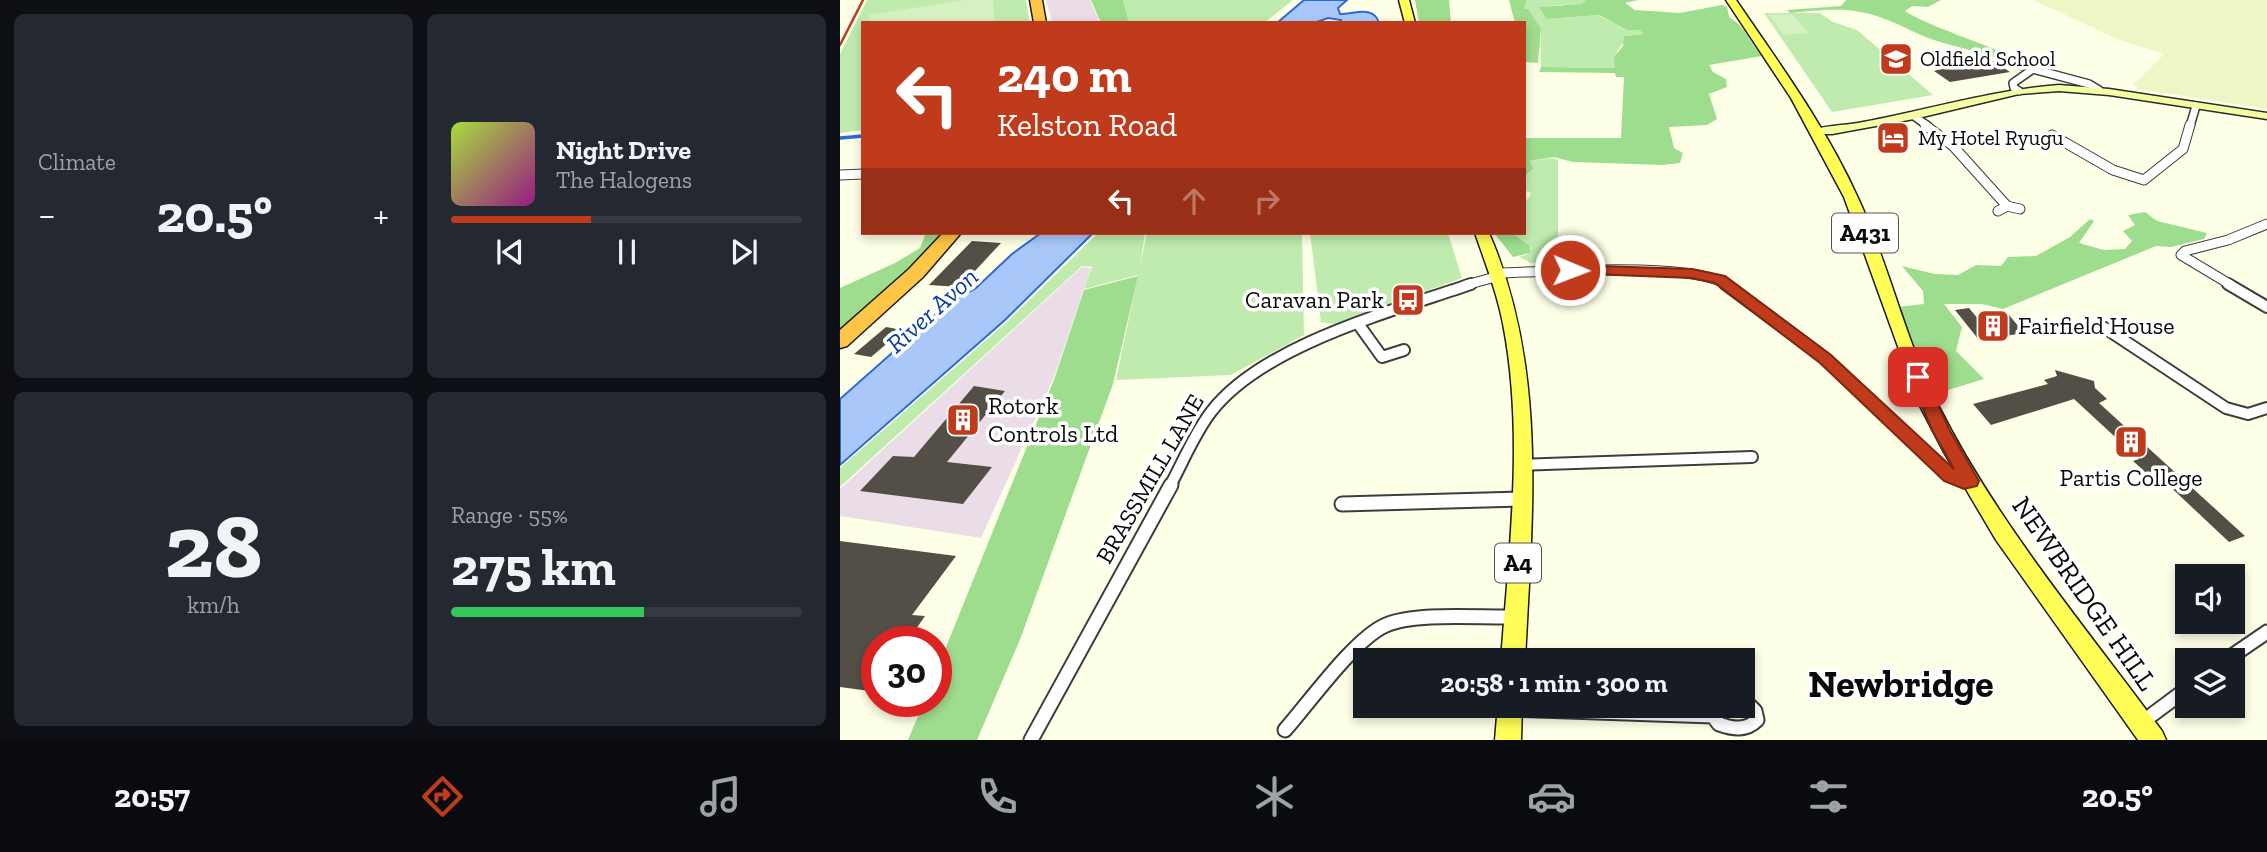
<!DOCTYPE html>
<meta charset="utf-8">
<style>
:root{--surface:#171b24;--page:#242831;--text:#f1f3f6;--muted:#9ea1a6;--line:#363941;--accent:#c03b1c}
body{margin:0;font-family:"Zilla Slab",serif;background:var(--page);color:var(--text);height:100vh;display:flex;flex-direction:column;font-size:26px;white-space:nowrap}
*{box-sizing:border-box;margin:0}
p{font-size:23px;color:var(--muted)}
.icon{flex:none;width:38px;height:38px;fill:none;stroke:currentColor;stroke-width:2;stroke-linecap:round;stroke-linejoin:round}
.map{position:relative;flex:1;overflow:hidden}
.sheet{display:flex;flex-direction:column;gap:14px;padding:14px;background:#0d0f14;width:840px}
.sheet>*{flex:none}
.hud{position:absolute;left:21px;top:21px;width:665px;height:214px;border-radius:0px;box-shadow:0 4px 10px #0003;background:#c03b1c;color:#fff;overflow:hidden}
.fabs{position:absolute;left:1335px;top:564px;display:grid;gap:14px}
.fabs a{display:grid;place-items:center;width:70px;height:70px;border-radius:0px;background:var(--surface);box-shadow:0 4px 10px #0003;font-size:35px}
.speed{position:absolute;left:21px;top:626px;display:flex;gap:14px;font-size:35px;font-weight:700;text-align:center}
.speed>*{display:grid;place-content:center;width:91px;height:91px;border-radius:50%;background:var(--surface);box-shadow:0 4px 10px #0003;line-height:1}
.speed .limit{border:10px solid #d22;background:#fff;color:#111}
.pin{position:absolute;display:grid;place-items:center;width:60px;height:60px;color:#fff;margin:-30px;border-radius:14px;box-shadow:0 4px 10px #0006}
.me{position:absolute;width:77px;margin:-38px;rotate:91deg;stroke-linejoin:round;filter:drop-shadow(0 0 5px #0008)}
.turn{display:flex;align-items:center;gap:24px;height:147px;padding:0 21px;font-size:32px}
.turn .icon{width:91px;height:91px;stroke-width:2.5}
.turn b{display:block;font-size:49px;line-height:60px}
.lanes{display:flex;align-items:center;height:66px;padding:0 21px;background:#0003;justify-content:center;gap:35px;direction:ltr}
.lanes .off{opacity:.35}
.big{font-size:52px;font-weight:700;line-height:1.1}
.sheet .widget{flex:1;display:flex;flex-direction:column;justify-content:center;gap:10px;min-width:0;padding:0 24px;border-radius:10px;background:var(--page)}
.sheet .dial{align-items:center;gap:0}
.dial b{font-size:91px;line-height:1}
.song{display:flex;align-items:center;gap:21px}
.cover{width:84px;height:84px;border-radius:10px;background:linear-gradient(135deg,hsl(80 70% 55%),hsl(310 70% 35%))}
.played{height:7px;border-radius:4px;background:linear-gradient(90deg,var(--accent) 40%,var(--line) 40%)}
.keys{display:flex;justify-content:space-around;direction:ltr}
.heat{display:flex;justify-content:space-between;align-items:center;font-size:38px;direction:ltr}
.charge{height:10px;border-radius:5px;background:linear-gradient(90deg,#34c759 55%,var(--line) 0)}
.sheet .tiles{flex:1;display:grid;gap:14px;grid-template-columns:repeat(2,1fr)}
.trip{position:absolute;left:513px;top:648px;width:402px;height:70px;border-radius:0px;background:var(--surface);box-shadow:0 4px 10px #0003;font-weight:700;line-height:70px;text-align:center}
.menu{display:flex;height:112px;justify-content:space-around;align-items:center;background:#090b0e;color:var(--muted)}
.menu .icon{width:49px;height:49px}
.menu .active{color:var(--accent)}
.menu b{font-size:32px;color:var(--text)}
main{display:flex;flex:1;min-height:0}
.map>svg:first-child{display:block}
.industrial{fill:#eadde8}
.farmland{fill:#eef6c6}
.green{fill:#c0ebaf}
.forest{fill:#9edc8e}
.pitch{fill:#d5f1c2}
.water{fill:#a9c8f9;stroke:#2c69d4;stroke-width:2}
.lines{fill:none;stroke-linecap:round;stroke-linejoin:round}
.stream{stroke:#2c69d4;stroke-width:3.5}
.building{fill:#534e46}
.street-far3-casing{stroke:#3d3d3d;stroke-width:10}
.street-far2-casing{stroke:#3d3d3d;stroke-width:11}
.street-far1-casing{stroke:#3d3d3d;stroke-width:14}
.street-casing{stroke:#3d3d3d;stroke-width:17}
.secondary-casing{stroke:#2c2c2c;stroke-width:3}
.primary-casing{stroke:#1b1b1b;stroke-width:3}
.highway-casing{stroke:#1b1b1b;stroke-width:3}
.street-far3{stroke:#fff;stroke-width:7}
.street-far2{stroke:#fff;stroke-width:9}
.street-far1{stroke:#fff;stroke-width:10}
.street{stroke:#fff;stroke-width:13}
.secondary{fill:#f3ffa2;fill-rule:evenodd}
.primary{fill:#fffe57;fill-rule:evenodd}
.highway{fill:#fdc647;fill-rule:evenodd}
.rail{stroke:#c03b1c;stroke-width:2.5}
.route{fill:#c03b1c;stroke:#7d2612;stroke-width:2}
.labels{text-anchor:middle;stroke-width:7;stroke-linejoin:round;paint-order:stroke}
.far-poi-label{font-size:21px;fill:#0a0a0a;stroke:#fff;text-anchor:start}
.shield{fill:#fff;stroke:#545454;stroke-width:2}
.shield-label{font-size:23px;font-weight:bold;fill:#0a0a0a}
.poi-label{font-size:24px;fill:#0a0a0a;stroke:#fff;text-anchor:start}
.street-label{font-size:24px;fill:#0a0a0a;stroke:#fff}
.water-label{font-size:26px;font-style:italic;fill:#0e3ea1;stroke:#fff}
.near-street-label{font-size:28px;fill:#0a0a0a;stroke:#fff}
.near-district-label{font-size:38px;font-weight:bold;fill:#0a0a0a;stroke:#fff}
</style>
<main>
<section class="sheet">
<div class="tiles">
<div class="widget"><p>Climate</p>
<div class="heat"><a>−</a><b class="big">20.5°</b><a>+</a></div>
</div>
<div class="widget">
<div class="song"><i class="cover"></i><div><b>Night Drive</b><p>The Halogens</p></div></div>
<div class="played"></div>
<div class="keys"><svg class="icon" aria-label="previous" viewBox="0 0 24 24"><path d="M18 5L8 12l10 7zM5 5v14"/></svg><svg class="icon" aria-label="pause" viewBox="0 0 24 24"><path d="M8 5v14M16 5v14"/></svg><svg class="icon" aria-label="next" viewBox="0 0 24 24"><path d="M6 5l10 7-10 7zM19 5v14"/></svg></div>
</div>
<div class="widget dial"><b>28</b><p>km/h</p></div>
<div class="widget"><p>Range · 55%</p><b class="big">275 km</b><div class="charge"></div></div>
</div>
</section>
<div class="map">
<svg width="1427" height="740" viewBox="0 0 1427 740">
<rect width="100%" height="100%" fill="#feffe7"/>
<path class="industrial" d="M206,0H250L260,23H212Z
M242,267L251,268L214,377L141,538L0,516V489Z"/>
<path class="farmland" d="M1193,0H1427V109L1299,89L1293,85L1324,54L1277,39Z"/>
<path class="green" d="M27,0H186L190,23H23V130L0,133V54Z
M283,0H453L424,23H289Z
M687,0H746L741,4L705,6L707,19L758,15L787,30H798L804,34L790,35L777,51L775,68L701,67V29L684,9Z
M924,13H980L993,22L1017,30L1093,95L992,112Z
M714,158L718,160V264L691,263L679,257L689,254L691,247L673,233H684V203L691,195L690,192L684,191V179L694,168L688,161Z
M258,233H305L300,265L307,233H462L464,335L391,375L276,380L298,275L244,289L252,267L242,266L0,487V468L168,321Z
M470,233H608L622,278L496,324L481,322Z"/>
<path class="forest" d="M251,0H283L289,23H261Z
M575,0H609L611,23H579Z
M669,0H687L684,9H688L701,29L698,63L684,62V23H675Z
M746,0H798L785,3L795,10L840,13L882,5L887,7L889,17C906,27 909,42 922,56L869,65L873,72L886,79L887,87L869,94L877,119L867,125L829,127L834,148L843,153L840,163L823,165L733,162L714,157L689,161L694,168L684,178V138H781L784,77H776L775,73L699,72L701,67L775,68L774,57L783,46L784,36L804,34L799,30H787L759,15L707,19L699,7L741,4Z
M1006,0H1101L1088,7L1072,6L1065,11C1089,28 1185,56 1193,69L1183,73C1153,50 1115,50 1081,35C1058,25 1042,15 1015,11C996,8 970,11 950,13L947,10L1001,6Z
M1305,212L1317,221L1367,233L1364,239L1331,247L1316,246L1163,309L1142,304H1104L1122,327L1116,351L1144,379L1095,394L1057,307L1084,304L1083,291L1062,266L1095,274L1118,275L1136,265L1161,266L1168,257L1196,256L1230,237L1250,219L1254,221L1239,243L1264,250L1285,249L1292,241L1283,231L1295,225L1288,215Z
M86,233H105L65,274L0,331V288L55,263L80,248Z
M654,233H672L690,246V253L673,257Z
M298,276L273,384L181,637L137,740H68L84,702H96V672L215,377L244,290Z"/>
<path class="pitch" d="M124,0H153L155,23H28L29,15Z
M952,14L968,33L944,35L929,15Z"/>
<path class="water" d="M464,0H507L498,8L500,14C514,14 534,5 539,23H501V20L488,18L474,23H437Z
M201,233H253L165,320L0,465V399L105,306L136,288L172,254Z"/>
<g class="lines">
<path class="stream" d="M0,138L23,136"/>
</g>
<path class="building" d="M1139,60H1151L1170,72L1110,82L1094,71L1108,67L1106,65Z
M132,241L161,243L120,287L89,285Z
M1129,308L1139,320L1169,315L1184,333L1139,340L1115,310Z
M46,327L63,330L31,357L14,354Z
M1215,370L1254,381L1255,388L1267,399L1259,403L1405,536L1389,542L1322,479L1316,482L1293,461L1299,459L1234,399L1151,425L1133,404L1208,384L1204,380L1217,376Z
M134,386L165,391L107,462L152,467L123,504L20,491L53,456L74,457Z
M0,541L116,556L72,615L85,616L67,642H37V692L0,687Z"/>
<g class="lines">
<defs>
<path id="street-far3" d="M1179,91L1174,88L1173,83L1193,69L1249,84L1259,90
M1074,116L1088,126
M1350,126L1356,106"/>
<path id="street-far2" d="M1085,125L1113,146L1167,206
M1212,135L1273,170L1304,180L1343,149L1350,125
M0,175L23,174
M1158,211L1167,206L1180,209
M659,273C704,272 855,261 887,285
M626,285L659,276
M1391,285L1341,255L1345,251L1388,240L1427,224"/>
<path id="street-far1" d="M885,284L986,359L1110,476L1124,482L1130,481
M1388,284L1427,307
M519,325L542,357L564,350
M1265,328L1386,408L1408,414L1427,408
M680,465L912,457
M330,486C343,462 354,434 371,412C422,345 553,311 631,284"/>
<path id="street" d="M502,504L681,499
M1386,660L1427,632
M875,705L873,716L879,724C893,729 906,731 917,720L915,711L903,699
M670,709L873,716
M1301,723L1348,688
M445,730C469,703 515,638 546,625C577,612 640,618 675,617
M191,740L331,485"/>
<path id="secondary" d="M1219,85L1269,89L1427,113V119L1269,95L1219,91L1179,94L1074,119L992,134H977L971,131C979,126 1007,125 1018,123C1085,111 1151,90 1219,85Z"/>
<path id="primary" d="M559,0H569L575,23H565Z
M886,0H896C939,63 986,127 1018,198C1049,264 1065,340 1098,405C1157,523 1244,625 1322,731L1326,740H1298L1156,540L1104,452L1078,402L1004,197L951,98Z
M635,233H649C708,369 692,516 685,660H661C669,551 684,437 664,329C658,295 646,265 635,233Z
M658,705H682L681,740H655Z"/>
<path id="highway" d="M190,0H202L206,23H194Z
M103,233H121L83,277L7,346L0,348V330L69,269Z"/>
</defs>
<use href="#street-far3" class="street-far3-casing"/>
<use href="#street-far2" class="street-far2-casing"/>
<use href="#street-far1" class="street-far1-casing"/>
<use href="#street" class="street-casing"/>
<use href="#secondary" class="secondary-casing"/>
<use href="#primary" class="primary-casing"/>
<use href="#highway" class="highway-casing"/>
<use href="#street-far3" class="street-far3"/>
<use href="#street-far2" class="street-far2"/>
<use href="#street-far1" class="street-far1"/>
<use href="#street" class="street"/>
<use href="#secondary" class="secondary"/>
<use href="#primary" class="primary"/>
<use href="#highway" class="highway"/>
<path class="rail" d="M0,45L23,0"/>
</g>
<path class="route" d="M730,265L852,269L885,276L991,355L1114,469L1092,430L1070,377L1072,373H1084L1109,429L1139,481L1137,486L1124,489L1104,481L980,363L875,283L852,278L725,273V267Z"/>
<defs>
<symbol id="school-square" viewBox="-11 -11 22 22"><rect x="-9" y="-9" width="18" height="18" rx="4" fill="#c03b1c" stroke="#fff"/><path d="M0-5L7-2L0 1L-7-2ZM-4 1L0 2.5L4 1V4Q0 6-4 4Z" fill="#fff"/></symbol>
<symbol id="hotel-square" viewBox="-11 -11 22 22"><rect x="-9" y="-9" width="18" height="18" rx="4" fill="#c03b1c" stroke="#fff"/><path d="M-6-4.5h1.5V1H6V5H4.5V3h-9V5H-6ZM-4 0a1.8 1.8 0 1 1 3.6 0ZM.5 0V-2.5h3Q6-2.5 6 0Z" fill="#fff"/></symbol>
<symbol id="bus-square" viewBox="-11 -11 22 22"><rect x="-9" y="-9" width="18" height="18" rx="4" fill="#c03b1c" stroke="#fff"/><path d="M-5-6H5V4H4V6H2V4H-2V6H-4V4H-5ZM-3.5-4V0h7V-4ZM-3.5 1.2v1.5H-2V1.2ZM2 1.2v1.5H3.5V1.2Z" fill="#fff"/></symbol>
<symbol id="building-square" viewBox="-11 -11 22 22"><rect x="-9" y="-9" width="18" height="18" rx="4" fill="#c03b1c" stroke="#fff"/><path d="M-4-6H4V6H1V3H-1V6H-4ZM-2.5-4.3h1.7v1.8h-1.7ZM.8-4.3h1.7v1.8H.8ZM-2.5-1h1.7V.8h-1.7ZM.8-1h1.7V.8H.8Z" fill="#fff"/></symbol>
</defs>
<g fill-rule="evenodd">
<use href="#school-square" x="1037" y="40" width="38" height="38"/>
<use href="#hotel-square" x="1034" y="119" width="38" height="38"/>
<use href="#bus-square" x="549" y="281" width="38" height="38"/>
<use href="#building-square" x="1134" y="307" width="38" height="38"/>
<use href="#building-square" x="104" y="401" width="38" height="38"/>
<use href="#building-square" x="1272" y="423" width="38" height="38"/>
</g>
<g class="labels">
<g class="far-poi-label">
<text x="1080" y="66">Oldfield School</text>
<text x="1078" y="145">My Hotel Ryugu</text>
</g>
<g class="shield">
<rect x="992" y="213.5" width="66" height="39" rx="5"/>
<rect x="655" y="543.5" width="46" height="39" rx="5"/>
</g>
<g class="shield-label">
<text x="1025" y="241">A431</text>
<text x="678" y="571">A4</text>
</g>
<g class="poi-label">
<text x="544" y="308" text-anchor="end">Caravan Park</text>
<text x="1178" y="334">Fairfield House</text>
<text x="148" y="414">Rotork<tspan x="148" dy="28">Controls Ltd</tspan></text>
<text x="1291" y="486" text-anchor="middle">Partis College</text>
</g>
<g class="street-label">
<text transform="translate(310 479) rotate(-60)" y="8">BRASSMILL LANE</text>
</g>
<g class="water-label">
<text transform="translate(92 310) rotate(-42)" y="9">River Avon</text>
</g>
<g class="near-street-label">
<text transform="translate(1245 593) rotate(55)" y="10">NEWBRIDGE HILL</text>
</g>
<g class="near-district-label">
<text x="1061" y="697">Newbridge</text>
</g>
</g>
</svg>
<div class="fabs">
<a><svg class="icon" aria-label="sound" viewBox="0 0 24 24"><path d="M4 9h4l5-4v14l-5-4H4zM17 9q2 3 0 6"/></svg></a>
<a><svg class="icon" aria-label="layers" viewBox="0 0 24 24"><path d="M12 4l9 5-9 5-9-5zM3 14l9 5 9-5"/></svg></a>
</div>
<div class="speed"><div class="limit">30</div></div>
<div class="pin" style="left:1078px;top:377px;background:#d93025"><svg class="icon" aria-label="arrive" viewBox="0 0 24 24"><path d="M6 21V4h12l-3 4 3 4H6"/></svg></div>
<svg class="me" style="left:730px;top:270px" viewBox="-20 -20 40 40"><circle r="17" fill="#c03b1c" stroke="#fff" stroke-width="3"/><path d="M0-11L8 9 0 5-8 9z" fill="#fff"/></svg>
<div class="trip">20:58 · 1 min · 300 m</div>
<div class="hud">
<div class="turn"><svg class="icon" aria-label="left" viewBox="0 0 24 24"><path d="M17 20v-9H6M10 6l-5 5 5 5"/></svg><div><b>240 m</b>Kelston Road</div></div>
<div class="lanes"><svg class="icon" aria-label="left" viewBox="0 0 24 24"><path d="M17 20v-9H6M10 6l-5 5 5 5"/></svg><svg class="icon off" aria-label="ahead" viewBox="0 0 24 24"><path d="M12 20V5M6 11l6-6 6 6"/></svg><svg class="icon off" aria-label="right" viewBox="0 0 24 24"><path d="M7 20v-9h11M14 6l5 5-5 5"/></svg></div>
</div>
</div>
</main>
<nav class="menu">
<b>20:57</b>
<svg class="icon active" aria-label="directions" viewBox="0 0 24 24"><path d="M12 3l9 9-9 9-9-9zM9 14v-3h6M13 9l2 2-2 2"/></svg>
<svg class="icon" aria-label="music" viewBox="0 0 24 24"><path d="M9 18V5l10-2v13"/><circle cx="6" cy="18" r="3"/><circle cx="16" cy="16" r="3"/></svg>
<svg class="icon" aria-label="phone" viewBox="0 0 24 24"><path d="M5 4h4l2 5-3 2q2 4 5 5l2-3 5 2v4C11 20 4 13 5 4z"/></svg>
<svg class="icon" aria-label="climate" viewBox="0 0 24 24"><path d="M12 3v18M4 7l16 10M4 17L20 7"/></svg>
<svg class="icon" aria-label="car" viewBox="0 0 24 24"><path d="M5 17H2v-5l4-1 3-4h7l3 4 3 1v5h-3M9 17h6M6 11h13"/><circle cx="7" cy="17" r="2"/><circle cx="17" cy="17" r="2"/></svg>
<svg class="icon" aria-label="filters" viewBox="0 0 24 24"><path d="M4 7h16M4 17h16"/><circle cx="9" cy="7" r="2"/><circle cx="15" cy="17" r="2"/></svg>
<b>20.5°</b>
</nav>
